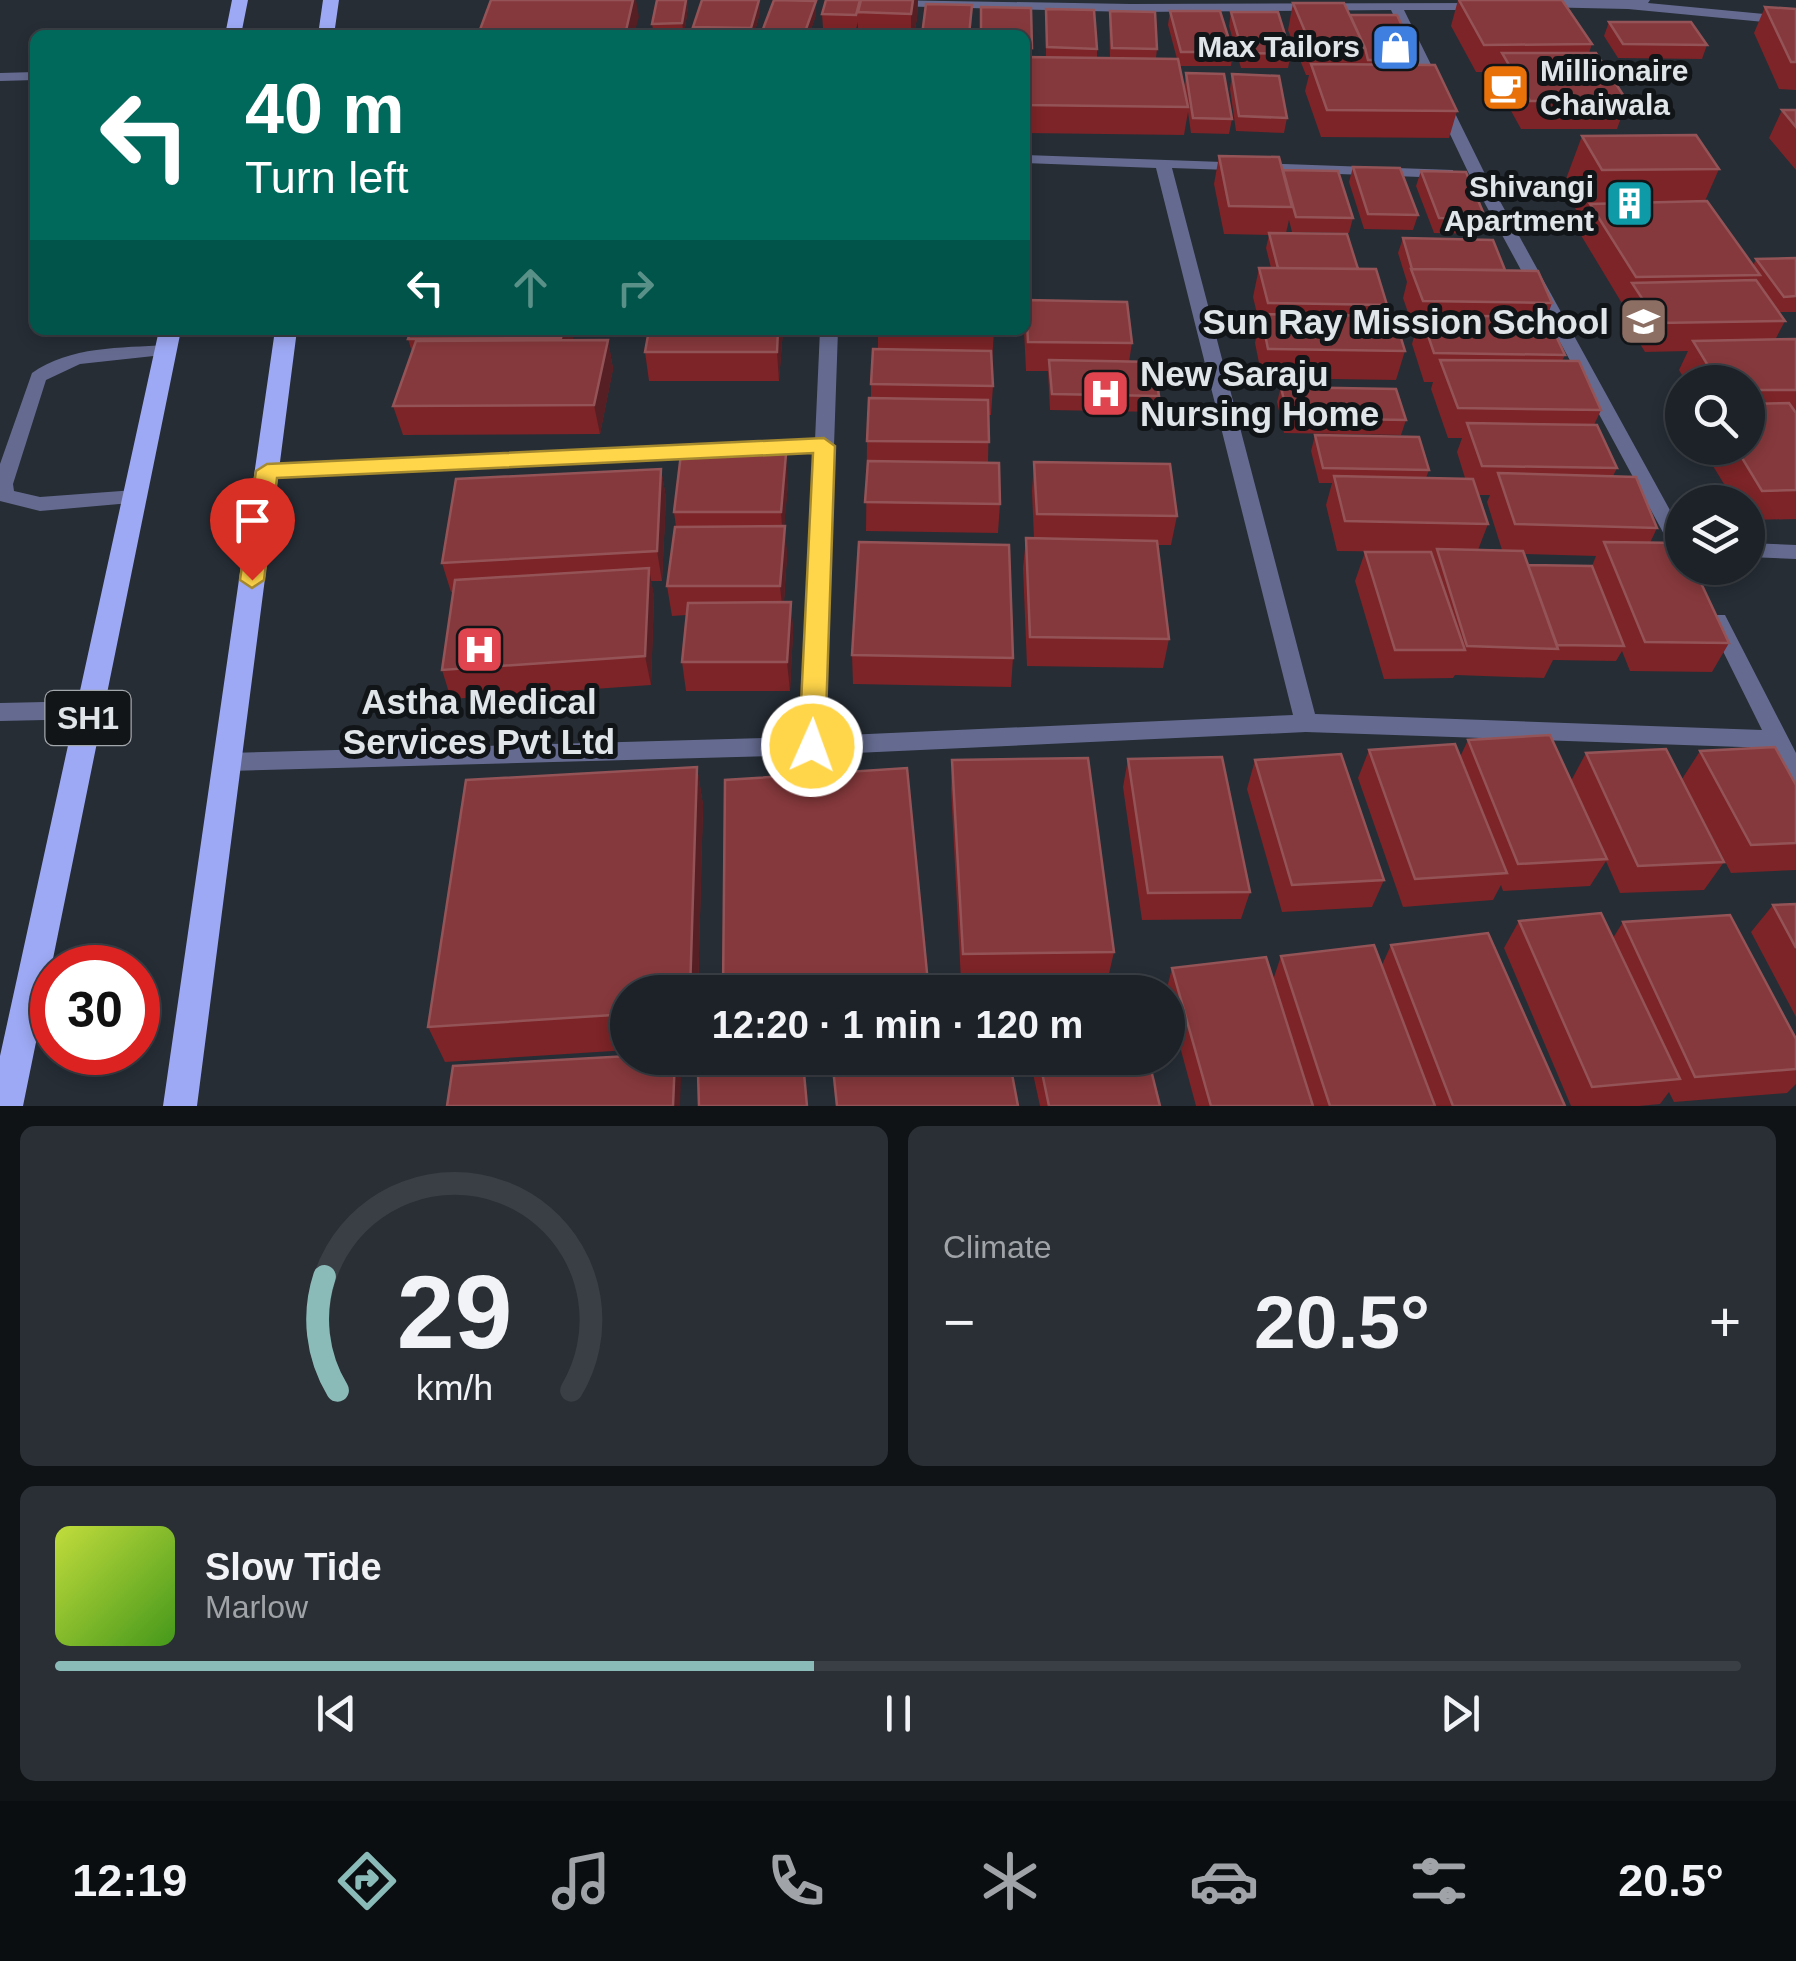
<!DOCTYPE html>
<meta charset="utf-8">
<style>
:root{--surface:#1c2228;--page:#292f34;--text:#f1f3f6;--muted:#a0a4a8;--line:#3a3f45;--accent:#8bbbb9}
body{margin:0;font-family:Arial,sans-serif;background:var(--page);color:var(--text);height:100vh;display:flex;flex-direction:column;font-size:38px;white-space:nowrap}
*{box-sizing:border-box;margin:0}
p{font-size:32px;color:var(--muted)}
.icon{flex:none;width:55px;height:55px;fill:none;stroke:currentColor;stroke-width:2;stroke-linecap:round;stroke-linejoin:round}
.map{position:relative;height:1106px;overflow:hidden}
.drawer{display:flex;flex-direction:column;gap:20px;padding:20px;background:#0f1316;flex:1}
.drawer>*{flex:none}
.banner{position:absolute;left:30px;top:30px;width:1000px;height:305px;border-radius:15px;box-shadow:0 5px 15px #0003,0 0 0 2px var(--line);background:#00695c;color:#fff;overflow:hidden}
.tools{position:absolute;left:1665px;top:365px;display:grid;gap:20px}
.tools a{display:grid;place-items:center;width:100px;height:100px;border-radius:50%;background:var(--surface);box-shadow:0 5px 15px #0003,0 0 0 2px var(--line);font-size:50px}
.speed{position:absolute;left:30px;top:945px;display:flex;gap:20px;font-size:50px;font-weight:700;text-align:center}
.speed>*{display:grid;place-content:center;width:130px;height:130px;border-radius:50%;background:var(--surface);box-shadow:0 5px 15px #0003,0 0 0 2px var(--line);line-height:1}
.speed .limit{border:15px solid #d22;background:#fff;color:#111}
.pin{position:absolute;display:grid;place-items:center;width:85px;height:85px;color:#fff;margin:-102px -42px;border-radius:50% 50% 50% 0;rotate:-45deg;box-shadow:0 0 10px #0007}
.pin .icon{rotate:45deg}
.me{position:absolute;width:110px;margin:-55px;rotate:2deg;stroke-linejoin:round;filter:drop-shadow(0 0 8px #0008)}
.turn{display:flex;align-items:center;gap:35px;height:210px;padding:0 50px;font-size:45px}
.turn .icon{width:130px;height:130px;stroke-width:2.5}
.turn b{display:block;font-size:70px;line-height:85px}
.lanes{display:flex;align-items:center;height:95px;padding:0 50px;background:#0003;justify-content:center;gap:50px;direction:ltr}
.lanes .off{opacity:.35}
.big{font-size:75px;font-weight:600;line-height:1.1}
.drawer .card{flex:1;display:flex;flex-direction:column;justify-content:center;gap:15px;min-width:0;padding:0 35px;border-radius:15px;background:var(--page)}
.drawer .dial{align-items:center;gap:0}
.dial svg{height:260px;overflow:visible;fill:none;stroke:var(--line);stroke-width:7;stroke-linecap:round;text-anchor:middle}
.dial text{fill:var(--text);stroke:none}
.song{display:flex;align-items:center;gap:30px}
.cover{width:120px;height:120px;border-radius:15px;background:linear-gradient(135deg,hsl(70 70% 55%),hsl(100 70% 35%))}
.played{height:10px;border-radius:5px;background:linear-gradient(90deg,var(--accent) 45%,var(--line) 45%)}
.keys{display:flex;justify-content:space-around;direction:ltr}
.heat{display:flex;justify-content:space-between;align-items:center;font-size:55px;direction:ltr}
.drawer .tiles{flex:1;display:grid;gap:20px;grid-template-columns:1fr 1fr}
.card:last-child{grid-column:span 2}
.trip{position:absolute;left:610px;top:975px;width:575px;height:100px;border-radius:50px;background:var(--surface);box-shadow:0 5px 15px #0003,0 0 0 2px var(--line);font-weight:600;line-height:100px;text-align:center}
.tabs{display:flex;height:160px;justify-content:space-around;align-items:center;background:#0b0e10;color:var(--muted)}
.tabs .icon{width:70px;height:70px}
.tabs .current{color:var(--accent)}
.tabs b{font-size:45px;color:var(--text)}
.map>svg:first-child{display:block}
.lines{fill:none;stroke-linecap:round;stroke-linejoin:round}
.lane{fill:#656b90;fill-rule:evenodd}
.street{fill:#656b90;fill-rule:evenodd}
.primary{fill:#9da9f4;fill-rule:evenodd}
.wall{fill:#7c2427;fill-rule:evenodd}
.shaded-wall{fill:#551f24}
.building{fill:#86393c;stroke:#945457;stroke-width:2.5}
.route{fill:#ffd54a;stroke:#a68a30;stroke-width:2.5}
.labels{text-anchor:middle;stroke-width:10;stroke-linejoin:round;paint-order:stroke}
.far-poi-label{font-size:30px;font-weight:bold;fill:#e0e5ea;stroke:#121518;text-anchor:end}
.shield{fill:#121518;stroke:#a2a7ab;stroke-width:2.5}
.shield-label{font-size:32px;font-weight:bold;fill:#e0e5ea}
.poi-label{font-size:35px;font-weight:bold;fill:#e0e5ea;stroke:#121518;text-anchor:end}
</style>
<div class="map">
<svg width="1796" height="1106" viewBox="0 0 1796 1106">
<rect width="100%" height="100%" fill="#262d35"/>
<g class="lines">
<path class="lane" d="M35,72V80L0,81V73Z
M166,345L172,346L175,350L172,354L80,364L46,380L13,484L14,491L40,497L135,490L145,497L142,502L40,511L0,501V464L32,373C70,346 121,348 166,345Z"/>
<path class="street" d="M886,0L1131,4L1487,3V9L1482,10H1404L1485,174L1682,532V556L1675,554L1672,549L1469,174L1391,10L1131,12L891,6L886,5Z
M1541,0H1650L1648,3L1796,17V25L1628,9L1536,7L1534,4Z
M1025,155L1453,170V176L1448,178L1172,168L1315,714L1762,730L1708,621L1711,615H1725L1796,753V784L1788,782L1771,748L1306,732L812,755L228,771L220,769L217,762L220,755L228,753L801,737L815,453L267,477L258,471L267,465L815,440L820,330H838L824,736L1293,715L1156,168L1025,163Z
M1748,543L1796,545V559L1748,557Z
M90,701L98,704L101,710L98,716L90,719L0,721V703Z"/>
<path class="primary" d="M232,0H248L241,35H225Z
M323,0H339L334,35H318Z
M159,330H181L23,1106H0V1056Z
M275,330H297L197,1106H163Z"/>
</g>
<path class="wall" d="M861,0H918L917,18L914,35H858V22L856,29L823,28L822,14Z
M1458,0L1592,44L1589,53L1627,101L1617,129H1521L1494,80L1497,72H1476L1451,26Z
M1293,3L1350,15L1418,60L1417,65L1457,111L1449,138L1321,137L1305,91L1309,75H1306L1288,30Z
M688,7L684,35H654L652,24Z
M1765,7L1796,9V90L1779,89L1754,33Z
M1046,9L1097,49V58H1110L1109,25L1110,11L1157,49L1156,58L1177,59L1168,25L1170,11L1233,52L1231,66H1180L1184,88L1186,73L1232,119L1229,134L1191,133L1188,112L1184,135L1025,133V35L1032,48V57H1046Z
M760,12L754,35H694L693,27Z
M1231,12L1291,54L1288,68H1241L1229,26Z
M816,15L809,35H764L763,29Z
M1609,22L1707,45L1702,59L1618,58L1604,36Z
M1232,74L1287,118L1284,133L1236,131L1230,89Z
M1782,110H1796V170L1769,138Z
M1582,136L1719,169L1705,201L1753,266L1756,259L1796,258V312H1778L1785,321L1775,340L1796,339V519L1748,520V502H1735L1702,448H1748V382H1686L1679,370L1688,351L1645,352L1620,311L1623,305L1579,232L1583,222L1563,187Z
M1219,156L1283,171L1353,218L1349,233L1292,232L1289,220L1286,233L1358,269L1387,305L1385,315L1405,351L1396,380L1262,378L1255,343L1259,322L1253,297L1259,268H1271L1266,248L1269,235L1224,234L1214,184Z
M1353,167L1418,215L1413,230L1364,229L1349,182Z
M1421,171L1486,219L1481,234L1434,233L1416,186Z
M1403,238L1505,270L1552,303L1547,317L1565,355L1562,361L1601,410L1594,425L1617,468L1613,476L1657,528L1650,543L1729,643L1712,672L1630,671L1622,651L1616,661L1553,660L1544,678L1455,675L1453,678L1384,679L1355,581L1365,552H1422L1337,551L1326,505L1332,483H1319L1311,451L1315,435L1429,470L1426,478H1465L1457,452L1462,438H1448L1431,389L1433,382H1424L1412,344L1416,330H1414L1403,298L1407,282L1398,253ZM1478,495H1490L1487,502L1502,550H1478L1488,524ZM1524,554L1596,556L1592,566H1528Z
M1026,300L1132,343L1129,362L1159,396L1157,412L1050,410L1048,371H1026L1024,330Z
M411,330H575L572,340H608L613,369L600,434L403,435L393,406L412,352L408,339Z
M649,330H783L779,381H649L645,352Z
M878,330H994L992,363L993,386L991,415H989L988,463L1000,504L998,533L866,531L867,441L871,398V384L878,349Z
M1281,387L1406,420L1401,435L1284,433L1277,402Z
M1034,462L1177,516L1171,545H1157L1169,639L1163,668L1027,666L1023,568L1026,538L1034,539L1032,491Z
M661,469L666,498L662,581H651L654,597L651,685L451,699L442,670L453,592H451L442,563Z
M788,483L784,526L787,555L784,602H791L793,632L790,691H686L682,662L687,615L672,616L667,586L676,527L674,512Z
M852,655L1013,658L1011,687L853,684Z
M1468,740L1571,781L1586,753L1724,862L1704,890L1620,893L1606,861L1590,886L1503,891L1501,885L1493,900L1403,907L1358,778L1369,750L1460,757Z
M1700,751L1796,785V870L1731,873L1682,779Z
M1128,759L1250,892L1241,919L1142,920L1123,787Z
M952,760L1114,952L1108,978L961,981L951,789Z
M1255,760L1384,880L1372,907L1282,912L1247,789Z
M697,767L703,805L698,992H628V1050L445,1062L428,1027Z
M1796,904V1017L1751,932L1773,905Z
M1519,921L1613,938L1623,922L1796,1039V1084L1787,1093L1674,1102L1669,1092L1660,1104L1639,1106H1571L1504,948Z
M1391,945L1565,1106H1196L1168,1002V992H1166L1172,968L1273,980L1281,956L1382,965Z
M928,983V992H723Z
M1034,1058H1148L1160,1106H1040L1032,1069Z"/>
<path class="shaded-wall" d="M633,0H636L639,17L634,35H625Z
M686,0H688V7L684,35L682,23Z
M760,0V12L754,35H752L751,28Z
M913,0H918L917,18L914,35H911V14Z
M816,1V15L809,35H805Z
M563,330H575L567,367L561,338Z
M778,330H783L779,381L777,352Z
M608,340L613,369L600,434L594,405Z
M786,454L788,483L783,541L781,512Z
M661,469L666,498L662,581L657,551Z
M785,526L787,555L783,615L780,586Z
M649,568L654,597L651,685L645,656Z
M791,602L793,632L790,691L787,662Z
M697,767L703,805L698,992H690Z
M675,1058L681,1078L680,1106H673Z"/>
<path class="building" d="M491,0H633L625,35H478Z
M657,0H686L682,23L652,24Z
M702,0H759L751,28L693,27Z
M774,0L816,1L805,32L763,29Z
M826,0H860L856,15L822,14Z
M861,0H913L911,14L858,12Z
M1459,0H1562L1592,44L1484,45Z
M1293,3H1344L1365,48H1312Z
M926,4L972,5L969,35H922Z
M981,7L1031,8L1032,48L1025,47V35H981Z
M1765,7L1796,9V62H1791Z
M1046,9L1094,10L1097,49L1047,47Z
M1110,11L1155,12L1157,49L1112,48Z
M1170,11H1220L1233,52H1181Z
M1231,12H1278L1291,54L1243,53Z
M1350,15H1397L1418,60H1368L1365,48Z
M1609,22H1691L1707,45L1623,44Z
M1502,53H1596L1627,101H1530Z
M1025,57L1178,59L1188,107L1025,105Z
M1311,64L1435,65L1457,111L1327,110Z
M1186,73L1224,74L1232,119L1193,118Z
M1232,74L1279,76L1287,118L1239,116Z
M1782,110H1796V127Z
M1696,135L1719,169L1602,170L1582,136Z
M1219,156L1279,157L1292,207L1229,206Z
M1353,167L1400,168L1418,215L1368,214Z
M1283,170L1338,171L1353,218L1296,217Z
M1421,171L1466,172L1486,219L1439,218Z
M1707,201L1760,275L1636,277L1590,204Z
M1269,233L1347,234L1358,269L1278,268Z
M1403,238L1493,240L1505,270L1412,269Z
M1796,258V296L1784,297L1756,259Z
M1259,268L1376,269L1387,305L1268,303Z
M1411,269L1538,271L1552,303L1423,301Z
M1756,280L1785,321L1658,323L1632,283Z
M1026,300L1127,302L1132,343L1028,342Z
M1261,314L1394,316L1405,351L1268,349Z
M1421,315L1547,317L1565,355L1434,353Z
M411,330H563L561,338L408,339Z
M649,330H778L777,352H645Z
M878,330H994V334L878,333Z
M1796,339V390H1748V382H1718L1693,341Z
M608,340L594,405L393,406L416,341Z
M873,349L991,351L993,386L871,384Z
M1049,360L1154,362L1159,396L1052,394Z
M1440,360L1579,361L1601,410L1458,408Z
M1281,387L1396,389L1406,420L1288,418Z
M869,398L988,400L989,442L867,441Z
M1789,403L1796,413V490L1762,491L1736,448H1748V404Z
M1467,423L1597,425L1617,468L1482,466Z
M1315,435L1419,437L1429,470L1323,468Z
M681,454H786L781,512H674Z
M868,461L999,463L1000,504L865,502Z
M1034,462L1170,464L1177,516L1037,514Z
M661,469L657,551L442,563L456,479Z
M1498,473L1636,477L1657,528L1515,524Z
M1334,476L1473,479L1488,524L1345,521Z
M785,526L780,586H667L675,527Z
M1026,538L1157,541L1169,639L1030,637Z
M859,542L1009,545L1013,658L852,655Z
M1604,542L1682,543V568H1694L1729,643L1645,642Z
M1437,549L1523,551L1558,649L1467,646Z
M1365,552H1431L1465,650H1395Z
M1528,565L1592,566L1624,646L1557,645Z
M649,568L645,656L442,670L455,580Z
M791,602L787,662H682L688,603Z
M1550,735L1607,859L1518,864L1468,740Z
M1455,744L1507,873L1415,879L1369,750Z
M1775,747L1796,785V843L1751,845L1700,751Z
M1666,749L1724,862L1638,866L1586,753Z
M1341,754L1384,880L1292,885L1255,760Z
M1222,757L1250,892L1148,893L1128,759Z
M1088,758L1114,952L963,954L952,760Z
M697,767L690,992H628V1014L428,1027L466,780Z
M907,768L928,983L810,992H723L725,780Z
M1796,904V948L1773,905Z
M1601,913L1680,1079L1592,1087L1519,921Z
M1730,915L1796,1039V1069L1695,1077L1623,922Z
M1488,933L1565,1106H1453L1391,945Z
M1374,945L1435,1106H1330L1281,956Z
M1266,957L1313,1106H1211L1172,968Z
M628,1056V1058H675L673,1106H447L453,1066Z
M832,1058H1009L1018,1106H837Z
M1039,1058H1148L1160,1106H1049Z
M803,1062L807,1106H699L698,1073Z"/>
<path class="route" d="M824,438L835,446L825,746L821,754L812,757L803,754L799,746L813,453L277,478L264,580L252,588L240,580L256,471L267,464Z"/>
<defs>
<symbol id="shop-square" viewBox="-11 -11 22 22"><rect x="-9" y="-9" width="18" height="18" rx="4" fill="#3f7fe0" stroke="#121518"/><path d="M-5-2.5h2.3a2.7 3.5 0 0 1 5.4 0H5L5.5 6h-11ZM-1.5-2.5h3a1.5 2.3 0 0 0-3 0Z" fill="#fff"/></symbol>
<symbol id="cafe-square" viewBox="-11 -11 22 22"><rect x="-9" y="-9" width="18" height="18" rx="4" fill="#e8710a" stroke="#121518"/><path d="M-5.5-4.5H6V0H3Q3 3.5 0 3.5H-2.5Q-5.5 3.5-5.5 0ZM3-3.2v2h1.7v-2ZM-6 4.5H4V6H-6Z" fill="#fff"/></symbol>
<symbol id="building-square" viewBox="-11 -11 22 22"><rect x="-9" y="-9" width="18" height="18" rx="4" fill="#0f9aa8" stroke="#121518"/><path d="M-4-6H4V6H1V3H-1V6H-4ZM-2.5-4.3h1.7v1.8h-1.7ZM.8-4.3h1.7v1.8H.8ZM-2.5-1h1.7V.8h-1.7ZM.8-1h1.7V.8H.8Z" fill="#fff"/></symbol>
<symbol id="school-square" viewBox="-11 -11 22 22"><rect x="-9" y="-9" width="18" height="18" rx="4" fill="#8d6e63" stroke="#121518"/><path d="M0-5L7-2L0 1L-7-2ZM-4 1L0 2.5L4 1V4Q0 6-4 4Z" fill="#fff"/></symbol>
<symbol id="hospital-square" viewBox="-11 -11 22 22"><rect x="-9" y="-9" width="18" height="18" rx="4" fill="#e0444e" stroke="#121518"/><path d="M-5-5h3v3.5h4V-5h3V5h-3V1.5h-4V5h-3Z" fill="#fff"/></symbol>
</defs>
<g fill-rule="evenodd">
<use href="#shop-square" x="1368" y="20" width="55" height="55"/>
<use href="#cafe-square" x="1478" y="60" width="55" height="55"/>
<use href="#building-square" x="1602" y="176" width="55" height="55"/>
<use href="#school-square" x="1616" y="294" width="55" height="55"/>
<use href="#hospital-square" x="1078" y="366" width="55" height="55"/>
<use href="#hospital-square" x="452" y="622" width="55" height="55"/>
</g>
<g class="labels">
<g class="far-poi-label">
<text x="1360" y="57">Max Tailors</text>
<text x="1540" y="81" text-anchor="start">Millionaire<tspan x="1540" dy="34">Chaiwala</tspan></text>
<text x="1594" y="197">Shivangi<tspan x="1594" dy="34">Apartment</tspan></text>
</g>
<rect class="shield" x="45.5" y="691" width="85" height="54" rx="8"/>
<g class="shield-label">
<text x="88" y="729">SH1</text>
</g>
<g class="poi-label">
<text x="1609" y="334">Sun Ray Mission School</text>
<text x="1140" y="386" text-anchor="start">New Saraju<tspan x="1140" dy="40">Nursing Home</tspan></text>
<text x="479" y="714" text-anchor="middle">Astha Medical<tspan x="479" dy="40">Services Pvt Ltd</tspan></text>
</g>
</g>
</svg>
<div class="tools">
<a><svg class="icon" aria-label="search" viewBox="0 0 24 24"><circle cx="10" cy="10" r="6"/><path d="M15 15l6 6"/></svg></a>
<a><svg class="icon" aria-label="layers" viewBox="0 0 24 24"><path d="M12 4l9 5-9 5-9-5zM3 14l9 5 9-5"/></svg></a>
</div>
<div class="speed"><div class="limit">30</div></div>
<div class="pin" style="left:252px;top:580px;background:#d93025"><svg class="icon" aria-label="arrive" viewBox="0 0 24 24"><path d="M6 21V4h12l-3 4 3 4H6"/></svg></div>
<svg class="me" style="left:812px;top:746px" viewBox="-20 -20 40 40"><circle r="17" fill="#ffd54a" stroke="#fff" stroke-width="3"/><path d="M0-11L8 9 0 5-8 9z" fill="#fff"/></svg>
<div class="trip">12:20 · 1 min · 120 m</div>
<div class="banner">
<div class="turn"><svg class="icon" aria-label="left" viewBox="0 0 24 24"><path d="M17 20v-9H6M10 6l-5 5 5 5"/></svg><div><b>40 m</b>Turn left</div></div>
<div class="lanes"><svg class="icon" aria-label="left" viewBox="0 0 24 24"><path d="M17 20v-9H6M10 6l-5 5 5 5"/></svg><svg class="icon off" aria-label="ahead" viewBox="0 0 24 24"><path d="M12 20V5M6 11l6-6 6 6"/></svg><svg class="icon off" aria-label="right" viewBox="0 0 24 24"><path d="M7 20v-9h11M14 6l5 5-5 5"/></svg></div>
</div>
</div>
<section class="drawer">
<div class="tiles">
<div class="card dial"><svg viewBox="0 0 100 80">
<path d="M14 69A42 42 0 1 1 86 69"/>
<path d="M14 69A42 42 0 0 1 10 34" stroke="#8bbbb9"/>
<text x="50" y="56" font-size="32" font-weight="700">29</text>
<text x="50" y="72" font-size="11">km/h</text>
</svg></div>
<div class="card"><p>Climate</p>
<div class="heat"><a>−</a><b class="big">20.5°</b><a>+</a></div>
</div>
<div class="card">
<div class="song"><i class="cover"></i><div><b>Slow Tide</b><p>Marlow</p></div></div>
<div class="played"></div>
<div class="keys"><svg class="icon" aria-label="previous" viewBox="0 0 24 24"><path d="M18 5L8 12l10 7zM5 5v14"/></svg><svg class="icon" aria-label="pause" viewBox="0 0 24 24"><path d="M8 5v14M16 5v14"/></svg><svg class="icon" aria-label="next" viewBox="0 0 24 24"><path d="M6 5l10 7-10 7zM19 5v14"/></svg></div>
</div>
</div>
</section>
<nav class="tabs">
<b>12:19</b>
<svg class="icon current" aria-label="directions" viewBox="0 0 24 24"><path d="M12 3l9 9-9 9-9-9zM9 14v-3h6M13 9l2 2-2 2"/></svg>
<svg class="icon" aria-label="music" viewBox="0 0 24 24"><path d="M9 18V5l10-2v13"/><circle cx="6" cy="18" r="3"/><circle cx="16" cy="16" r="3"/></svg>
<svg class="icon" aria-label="phone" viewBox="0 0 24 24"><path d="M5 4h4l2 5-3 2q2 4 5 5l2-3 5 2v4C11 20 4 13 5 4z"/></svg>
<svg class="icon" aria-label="climate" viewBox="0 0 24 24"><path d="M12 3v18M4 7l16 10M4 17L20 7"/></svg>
<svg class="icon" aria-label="car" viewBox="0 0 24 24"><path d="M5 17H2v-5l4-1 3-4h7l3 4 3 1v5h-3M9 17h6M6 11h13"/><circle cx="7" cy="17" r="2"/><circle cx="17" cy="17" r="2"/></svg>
<svg class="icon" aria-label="filters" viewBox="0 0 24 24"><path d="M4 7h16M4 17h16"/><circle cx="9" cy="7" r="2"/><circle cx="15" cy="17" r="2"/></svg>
<b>20.5°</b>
</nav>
